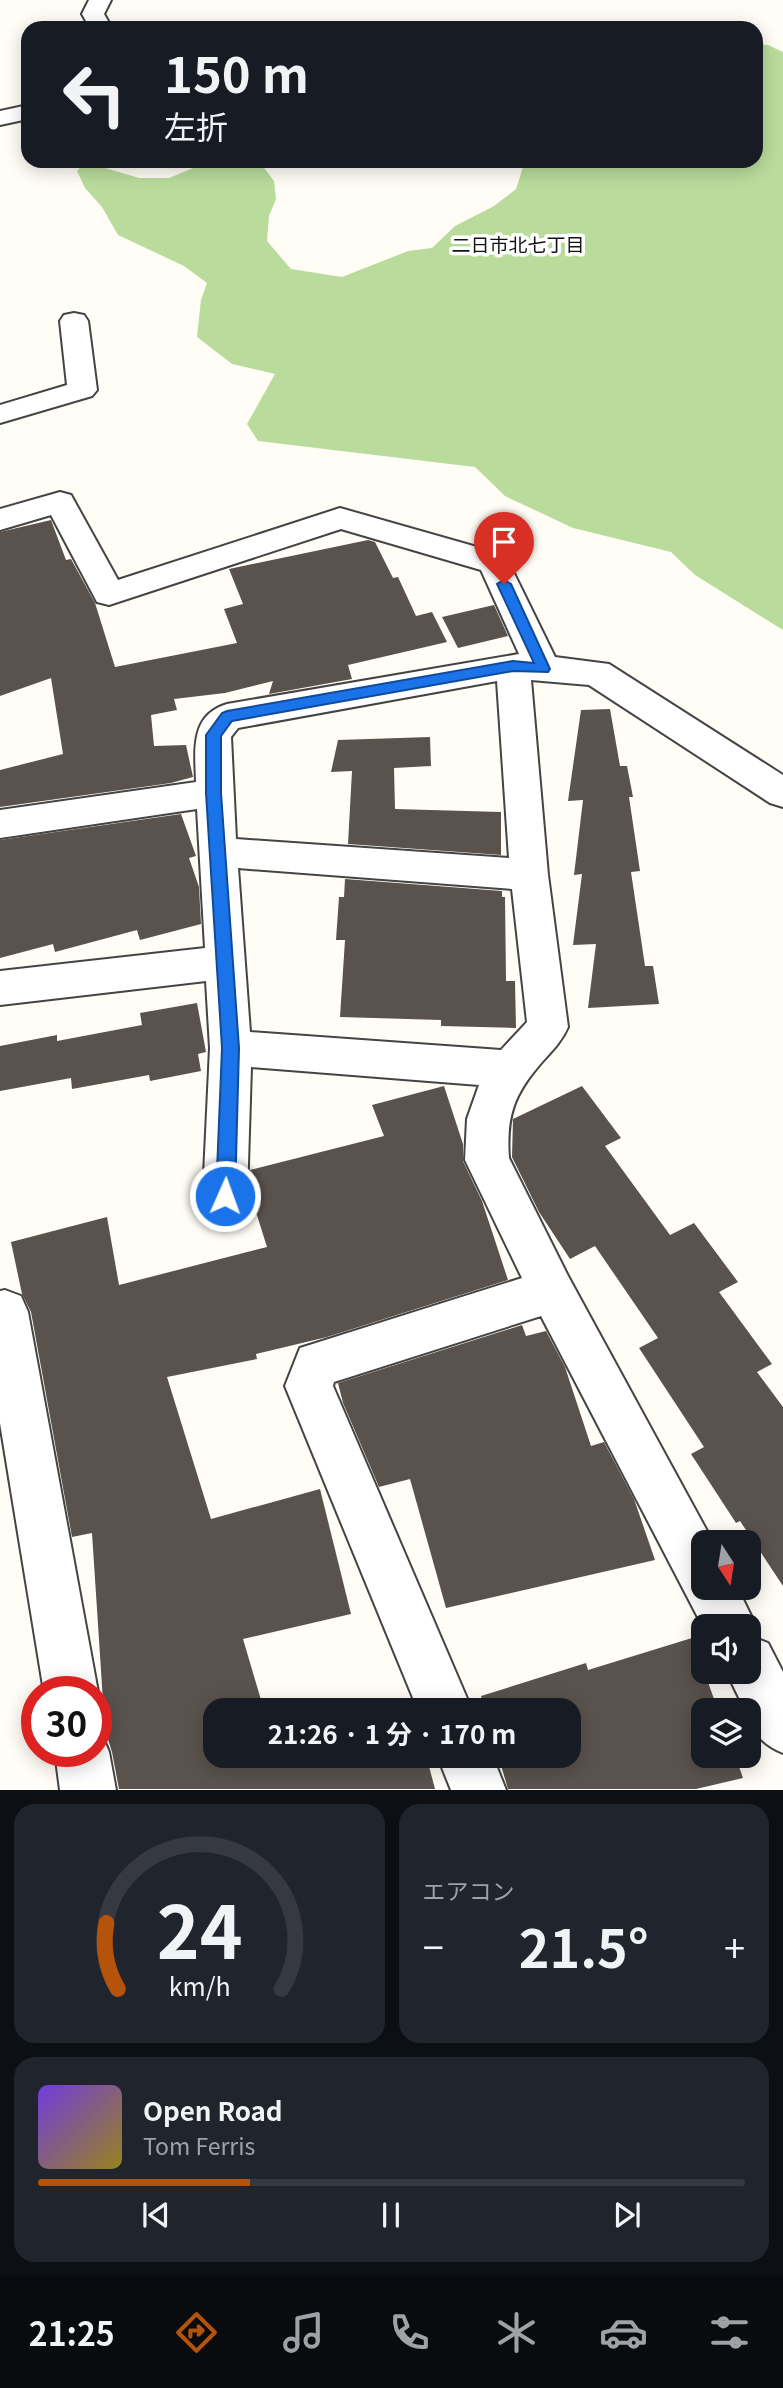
<!DOCTYPE html>
<html lang="ja">
<meta charset="utf-8">
<style>
:root{--surface:#171b24;--page:#20242c;--text:#f1f3f6;--muted:#9ea1a6;--line:#363941;--accent:#b45309}
body{margin:0;font-family:Georgia,"Noto Sans JP",serif;background:var(--page);color:var(--text);height:100vh;display:flex;flex-direction:column;font-size:26px;white-space:nowrap}
*{box-sizing:border-box;margin:0}
p{font-size:23px;color:var(--muted)}
.icon{flex:none;width:38px;height:38px;fill:none;stroke:currentColor;stroke-width:2;stroke-linecap:round;stroke-linejoin:round}
.map{position:relative;height:1790px;overflow:hidden}
.details{display:flex;flex-direction:column;gap:14px;padding:14px;background:#0d0f14;flex:1}
.details>*{flex:none}
.guide{position:absolute;left:21px;top:21px;width:742px;height:147px;border-radius:21px;box-shadow:0 4px 18px #0003;background:#171b24;color:var(--text);overflow:hidden}
.needle{width:46px;rotate:168deg}
.fabs{position:absolute;left:691px;top:1530px;display:grid;gap:14px}
.fabs a{display:grid;place-items:center;width:70px;height:70px;border-radius:14px;background:var(--surface);box-shadow:0 4px 18px #0003;font-size:35px}
.speed{position:absolute;left:21px;top:1676px;display:flex;gap:14px;font-size:35px;font-weight:700;text-align:center}
.speed>*{display:grid;place-content:center;width:91px;height:91px;border-radius:50%;background:var(--surface);box-shadow:0 4px 18px #0003;line-height:1}
.speed .limit{border:10px solid #d22;background:#fff;color:#111}
.pin{position:absolute;display:grid;place-items:center;width:60px;height:60px;color:#fff;margin:-72px -30px;border-radius:50% 50% 50% 0;rotate:-45deg;box-shadow:0 0 7px #0007}
.pin .icon{rotate:45deg}
.me{position:absolute;width:77px;margin:-38px;rotate:2deg;stroke-linejoin:round;filter:drop-shadow(0 0 5px #0008)}
.turn{display:flex;align-items:center;gap:24px;height:147px;padding:0 28px;font-size:32px}
.turn .icon{width:91px;height:91px;stroke-width:2.5}
.turn b{display:block;font-size:49px;line-height:60px}
.big{font-size:52px;font-weight:700;line-height:1.1}
.details .card{flex:1;display:flex;flex-direction:column;justify-content:center;gap:10px;min-width:0;padding:0 24px;border-radius:21px;background:var(--page)}
.details .dial{align-items:center;gap:0}
.dial svg{height:182px;overflow:visible;fill:none;stroke:var(--line);stroke-width:7;stroke-linecap:round;text-anchor:middle}
.dial text{fill:var(--text);stroke:none}
.song{display:flex;align-items:center;gap:21px}
.cover{width:84px;height:84px;border-radius:10px;background:linear-gradient(135deg,hsl(260 70% 55%),hsl(50 70% 35%))}
.played{height:7px;border-radius:4px;background:linear-gradient(90deg,var(--accent) 30%,var(--line) 30%)}
.keys{display:flex;justify-content:space-around;direction:ltr}
.heat{display:flex;justify-content:space-between;align-items:center;font-size:38px;direction:ltr}
.details .tiles{flex:1;display:grid;gap:14px;grid-template-columns:1fr 1fr}
.card:last-child{grid-column:span 2}
.trip{position:absolute;left:203px;top:1698px;width:378px;height:70px;border-radius:21px;background:var(--surface);box-shadow:0 4px 18px #0003;font-weight:700;line-height:70px;text-align:center}
.tab-bar{display:flex;height:112px;justify-content:space-around;align-items:center;background:#090b0e;color:var(--muted)}
.tab-bar .icon{width:49px;height:49px}
.tab-bar .active{color:var(--accent)}
.tab-bar b{font-size:32px;color:var(--text)}
.map>svg:first-child{display:block}
.forest{fill:#b9dc9c}
.building{fill:#5a524d}
.lines{fill:none;stroke-linecap:round;stroke-linejoin:round}
.minor-casing{stroke:#444;stroke-width:4}
.minor{fill:#fff;fill-rule:evenodd}
.route{fill:#1a73e8;stroke:#114b97;stroke-width:2}
.labels{text-anchor:middle;stroke-width:7;stroke-linejoin:round;paint-order:stroke}
.far-neighbourhood-label{font-size:19px;fill:#111;stroke:#fff}
</style>
<div class="map">
<svg width="783" height="1790" viewBox="0 0 783 1790">
<rect width="100%" height="100%" fill="#fffdf5"/>
<path class="forest" d="M756,44L768,45L783,52V630L695,575L671,552L573,528L505,496L475,467L258,441L247,424L275,374L232,364L197,337L201,300L207,283L184,266L118,235L102,207L85,188L77,171L85,162L139,178H169L210,161H249L262,165L274,181L276,199L269,216L267,241L291,269L342,277L408,251L432,248L455,226L494,206L516,189L525,161H756Z"/>
<path class="building" d="M51,520L66,560L71,559L95,603L115,667L237,643L224,609L243,604L229,569L368,540L375,542L393,578L398,577L416,616L432,612L447,642L348,665L352,679L269,694L273,681L225,693L174,699L177,710L151,715L154,746L186,745L193,777L171,783L0,807V770L63,754L51,678L0,696V532Z
M494,605L508,636L458,648L442,617Z
M610,709L620,766H627L633,797H629L640,871L631,872L645,966H653L659,1004L588,1008L596,944L573,945L582,874L574,875L583,800L568,801L581,710Z
M430,737L431,766L394,768L395,809L501,812V855L348,844L352,771L331,772L338,740Z
M181,814L196,856L189,858L199,887L201,924L140,940L137,930L55,952L53,944L0,958V840Z
M345,879L502,891V897H505L506,981H515L516,1028L441,1026V1020L340,1017L345,940H336L339,897H344Z
M197,1003L206,1052L198,1054L201,1071L150,1081L149,1075L72,1089L71,1078L0,1091V1046L57,1035V1041L142,1025L140,1013Z
M444,1086L463,1144V1161L482,1201L508,1280L327,1337L256,1354L257,1359L167,1377L211,1519L320,1489L351,1614L243,1639L264,1710H215V1755H277L281,1768L322,1755H426L435,1789H119L112,1752L97,1703L103,1701L92,1533L72,1537L31,1312L22,1294L11,1242L107,1217L119,1285L267,1247L250,1193V1170L384,1136L372,1105Z
M582,1086L621,1138L605,1146L670,1235L694,1223L738,1282L719,1292L772,1364L757,1372L783,1407V1586L740,1521L736,1523L691,1454L704,1447L639,1348L658,1338L595,1246L570,1259L539,1212L512,1157L513,1119Z
M522,1325L526,1336L546,1331L565,1367L591,1446L604,1442L634,1499L655,1560L446,1608L410,1479L379,1487L343,1403L338,1383Z
M692,1638L718,1710H704V1755H735L743,1778L696,1789H508L498,1755H569V1710H485L481,1696L586,1663L588,1670Z"/>
<g class="lines">
<defs>
<path id="minor" d="M89,0H111L104,14L112,28H90L82,14Z
M28,105V119L0,125V111Z
M74,313L84,315L88,321L97,390L92,396L0,423V405L67,385L60,321L64,315Z
M60,492L71,495L118,580L340,508L505,555L555,657L609,664L783,775V807L770,803L589,685L531,680L548,875L568,1027C562,1041 552,1051 542,1062C514,1094 506,1116 509,1158L568,1276L713,1542H704V1587H737L756,1626L752,1637L768,1643L783,1672V1753C765,1746 749,1732 749,1710H745L726,1671H749V1626H704V1629L541,1316L334,1382L333,1386L472,1710H418L285,1386L300,1348L522,1278L465,1160L467,1119L479,1085L251,1067L247,1196L241,1210L225,1216L209,1210L203,1196L210,1048L206,981L0,1005V971L205,948L197,809L0,838V810L196,782C195,750 190,715 227,704L519,654L481,570L341,529L109,605L97,602L51,515L0,530V509ZM497,681L509,858L236,839L231,737L238,728ZM238,868L512,889L527,1022L501,1050L250,1032Z
M5,1290L21,1296L28,1312L98,1692L96,1696V1692H44L0,1423V1291Z
M96,1731L101,1733L109,1752L116,1790H60L55,1752H96Z
M437,1755H492L506,1790H451Z"/>
</defs>
<use href="#minor" class="minor-casing"/>
<use href="#minor" class="minor"/>
</g>
<path class="route" d="M504,580L511,584L550,669L548,672L513,671L232,721L221,736V793L239,1048L235,1196L232,1202L225,1204L219,1202L216,1196L222,1048L206,793V735L222,713L227,711L513,661L534,663L497,584Z"/>
<g class="labels">
<g class="far-neighbourhood-label">
<text x="518" y="252">二日市北七丁目</text>
</g>
</g>
</svg>
<div class="fabs">
<a><svg class="needle" viewBox="-14 -14 28 28"><path d="M0-13l5 13h-10z" fill="#e53935"/><path d="M0 13l5-13h-10z" fill="#9ea1a6"/></svg></a>
<a><svg class="icon" aria-label="sound" viewBox="0 0 24 24"><path d="M4 9h4l5-4v14l-5-4H4zM17 9q2 3 0 6"/></svg></a>
<a><svg class="icon" aria-label="layers" viewBox="0 0 24 24"><path d="M12 4l9 5-9 5-9-5zM3 14l9 5 9-5"/></svg></a>
</div>
<div class="speed"><div class="limit">30</div></div>
<div class="pin" style="left:504px;top:584px;background:#d93025"><svg class="icon" aria-label="arrive" viewBox="0 0 24 24"><path d="M6 21V4h12l-3 4 3 4H6"/></svg></div>
<svg class="me" style="left:225px;top:1196px" viewBox="-20 -20 40 40"><circle r="17" fill="#1a73e8" stroke="#fff" stroke-width="3"/><path d="M0-11L8 9 0 5-8 9z" fill="#fff"/></svg>
<div class="trip">21:26 · 1 分 · 170 m</div>
<div class="guide">
<div class="turn"><svg class="icon" aria-label="left" viewBox="0 0 24 24"><path d="M17 20v-9H6M10 6l-5 5 5 5"/></svg><div><b>150 m</b>左折</div></div>
</div>
</div>
<section class="details">
<div class="tiles">
<div class="card dial"><svg viewBox="0 0 100 80">
<path d="M14 69A42 42 0 1 1 86 69"/>
<path d="M14 69A42 42 0 0 1 9 40" stroke="#b45309"/>
<text x="50" y="56" font-size="32" font-weight="700">24</text>
<text x="50" y="72" font-size="11">km/h</text>
</svg></div>
<div class="card"><p>エアコン</p>
<div class="heat"><a>−</a><b class="big">21.5°</b><a>+</a></div>
</div>
<div class="card">
<div class="song"><i class="cover"></i><div><b>Open Road</b><p>Tom Ferris</p></div></div>
<div class="played"></div>
<div class="keys"><svg class="icon" aria-label="previous" viewBox="0 0 24 24"><path d="M18 5L8 12l10 7zM5 5v14"/></svg><svg class="icon" aria-label="pause" viewBox="0 0 24 24"><path d="M8 5v14M16 5v14"/></svg><svg class="icon" aria-label="next" viewBox="0 0 24 24"><path d="M6 5l10 7-10 7zM19 5v14"/></svg></div>
</div>
</div>
</section>
<nav class="tab-bar">
<b>21:25</b>
<svg class="icon active" aria-label="directions" viewBox="0 0 24 24"><path d="M12 3l9 9-9 9-9-9zM9 14v-3h6M13 9l2 2-2 2"/></svg>
<svg class="icon" aria-label="music" viewBox="0 0 24 24"><path d="M9 18V5l10-2v13"/><circle cx="6" cy="18" r="3"/><circle cx="16" cy="16" r="3"/></svg>
<svg class="icon" aria-label="phone" viewBox="0 0 24 24"><path d="M5 4h4l2 5-3 2q2 4 5 5l2-3 5 2v4C11 20 4 13 5 4z"/></svg>
<svg class="icon" aria-label="climate" viewBox="0 0 24 24"><path d="M12 3v18M4 7l16 10M4 17L20 7"/></svg>
<svg class="icon" aria-label="car" viewBox="0 0 24 24"><path d="M5 17H2v-5l4-1 3-4h7l3 4 3 1v5h-3M9 17h6M6 11h13"/><circle cx="7" cy="17" r="2"/><circle cx="17" cy="17" r="2"/></svg>
<svg class="icon" aria-label="filters" viewBox="0 0 24 24"><path d="M4 7h16M4 17h16"/><circle cx="9" cy="7" r="2"/><circle cx="15" cy="17" r="2"/></svg>
</nav>
